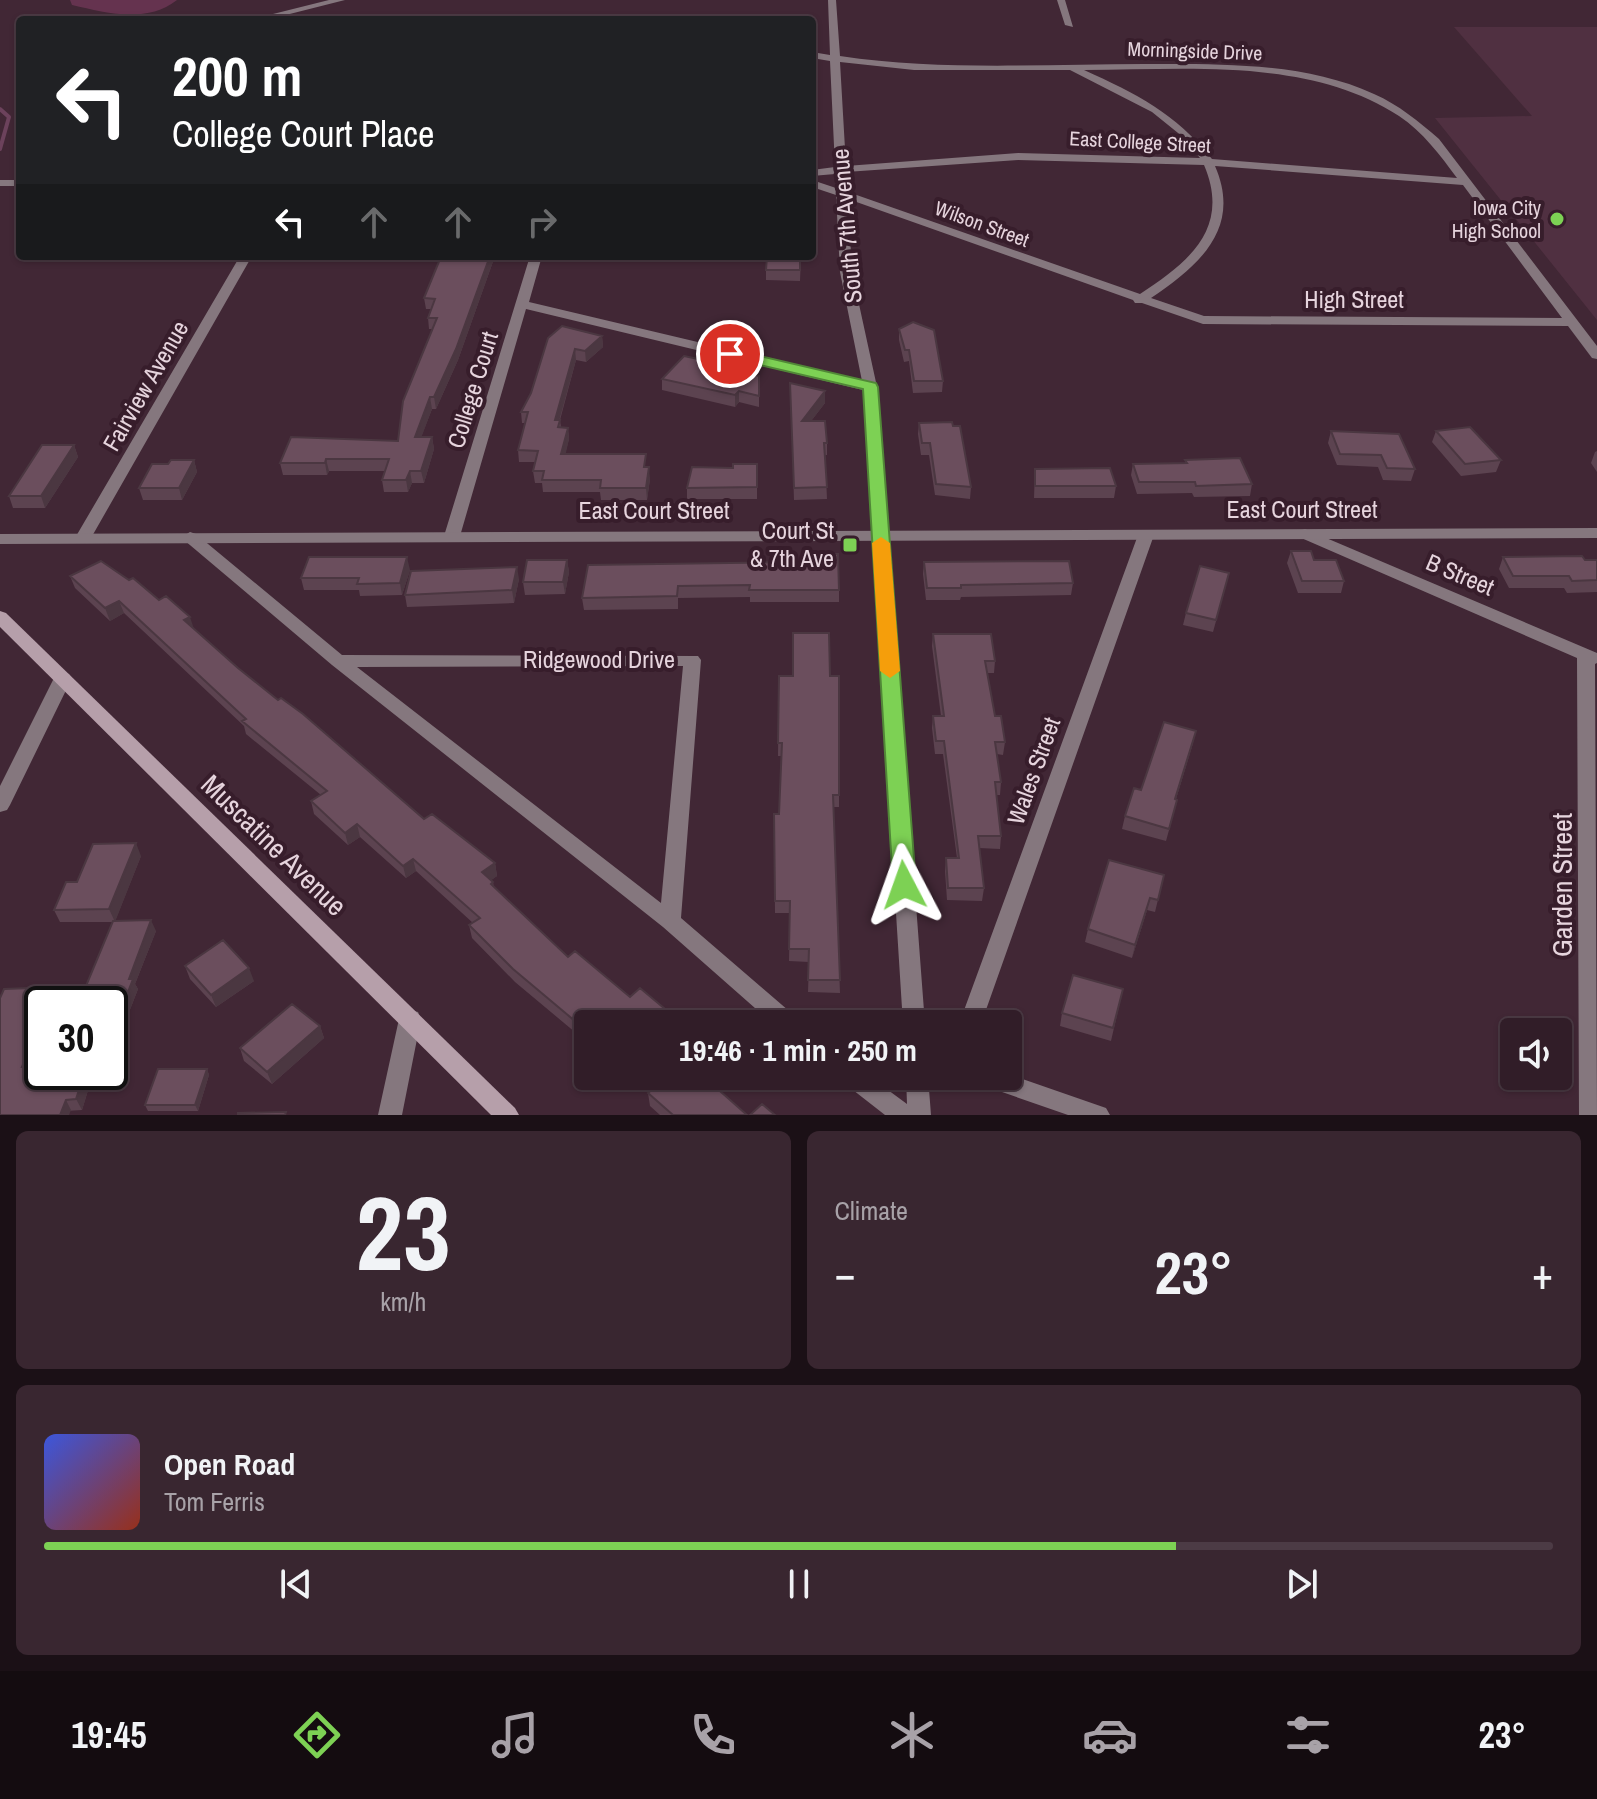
<!DOCTYPE html>
<meta charset="utf-8">
<style>
:root{--surface:#311d28;--page:#392630;--text:#f1f3f6;--muted:#a8a2a8;--line:#4c3b45;--accent:#7dd154}
body{margin:0;font-family:"Archivo Narrow",sans-serif;background:var(--page);color:var(--text);height:100vh;display:flex;flex-direction:column;font-size:30px;white-space:nowrap}
*{box-sizing:border-box;margin:0}
p{font-size:26px;color:var(--muted)}
.icon{flex:none;width:44px;height:44px;fill:none;stroke:currentColor;stroke-width:2;stroke-linecap:round;stroke-linejoin:round}
.map{position:relative;height:1115px;overflow:hidden}
.side{display:flex;flex-direction:column;gap:16px;padding:16px;background:#1b1016;flex:1}
.side>*{flex:none}
.banner{position:absolute;left:16px;top:16px;width:800px;height:244px;border-radius:8px;box-shadow:0 2px 6px #0004,0 0 0 2px var(--line);background:#202124;color:#fff;overflow:hidden}
.fabs{position:absolute;left:1500px;top:1018px;display:grid;gap:16px}
.fabs a{display:grid;place-items:center;width:72px;height:72px;border-radius:8px;background:var(--surface);box-shadow:0 2px 6px #0004,0 0 0 2px var(--line);font-size:40px}
.speed{position:absolute;left:24px;top:986px;display:flex;gap:16px;font-size:40px;font-weight:700;text-align:center}
.speed>*{display:grid;place-content:center;width:104px;height:104px;border-radius:50%;background:var(--surface);box-shadow:0 2px 6px #0004,0 0 0 2px var(--line);line-height:1}
.speed .limit{border:4px solid #111;border-radius:12px;background:#fff;color:#111}
.pin{position:absolute;display:grid;place-items:center;width:68px;height:68px;color:#fff;margin:-34px;border:4px solid #fff;border-radius:50%;box-shadow:0 2px 8px #0007}
.me{position:absolute;width:88px;margin:-44px;rotate:356deg;stroke-linejoin:round;filter:drop-shadow(0 0 6px #0008)}
.turn{display:flex;align-items:center;gap:28px;height:168px;padding:0 24px;font-size:36px}
.turn .icon{width:104px;height:104px;stroke-width:2.5}
.turn b{display:block;font-size:56px;line-height:68px}
.lanes{display:flex;align-items:center;height:76px;padding:0 24px;background:#0003;justify-content:center;gap:40px;direction:ltr}
.lanes .off{opacity:.35}
.big{font-size:60px;font-weight:700;line-height:1.1}
.side .card{flex:1;display:flex;flex-direction:column;justify-content:center;gap:12px;min-width:0;padding:0 28px;border-radius:12px;background:var(--page)}
.side .dial{align-items:center;gap:0}
.dial b{font-size:104px;line-height:1}
.song{display:flex;align-items:center;gap:24px}
.cover{width:96px;height:96px;border-radius:12px;background:linear-gradient(135deg,hsl(230 70% 55%),hsl(10 70% 35%))}
.played{height:8px;border-radius:4px;background:linear-gradient(90deg,var(--accent) 75%,var(--line) 75%)}
.keys{display:flex;justify-content:space-around;direction:ltr}
.heat{display:flex;justify-content:space-between;align-items:center;font-size:44px;direction:ltr}
.side .tiles{flex:1;display:grid;gap:16px;grid-template-columns:1fr 1fr}
.card:last-child{grid-column:span 2}
.trip{position:absolute;left:574px;top:1010px;width:448px;height:80px;border-radius:8px;background:var(--surface);box-shadow:0 2px 6px #0004,0 0 0 2px var(--line);font-weight:700;line-height:80px;text-align:center}
.dock{display:flex;height:128px;justify-content:space-around;align-items:center;background:#140c10;color:var(--muted)}
.dock .icon{width:56px;height:56px}
.dock .current{color:var(--accent)}
.dock b{font-size:36px;color:var(--text)}
.map>svg:first-child{display:block}
.built{fill:#503041}
.green{fill:#65334f}
.lines{fill:none;stroke-linecap:round;stroke-linejoin:round}
.stream{stroke:#6c425c;stroke-width:4}
.minor{fill:#85777e;fill-rule:evenodd}
.tertiary{fill:#85777e;fill-rule:evenodd}
.secondary{fill:#b69faa;fill-rule:evenodd}
.wall{fill:#5c4350}
.shaded-wall{fill:#4b3741}
.building{fill:#6b4e5d;stroke:#4b3741;stroke-width:2}
.route{fill:#7dd154;stroke:#518837;stroke-width:2}
.slow{fill:#f59e0b}
.poi-dot{fill:#7dd154;stroke:#371d2b;stroke-width:3}
.labels{text-anchor:middle;stroke-width:8;stroke-linejoin:round;paint-order:stroke}
.far-street-label{font-size:20px;fill:#e6d4dd;stroke:#371d2b}
.far-poi-label{font-size:20px;fill:#e6d4dd;stroke:#371d2b;text-anchor:end}
.street-label{font-size:24px;fill:#e6d4dd;stroke:#371d2b}
.poi-label{font-size:24px;fill:#e6d4dd;stroke:#371d2b;text-anchor:end}
.near-street-label{font-size:28px;fill:#e6d4dd;stroke:#371d2b}
</style>
<div class="map">
<svg width="1597" height="1115" viewBox="0 0 1597 1115">
<rect width="100%" height="100%" fill="#412735"/>
<path class="built" d="M1454,27H1597V320L1435,118L1532,116Z"/>
<path class="green" d="M70,0H177C146,24 107,13 72,5Z"/>
<g class="lines">
<path class="stream" d="M0,109L9,117L0,149"/>
<path class="minor" d="M329,0H345L266,20H249Z
M828,0H836L840,56C940,71 1044,64 1145,64C1220,64 1304,62 1374,94C1399,105 1418,121 1439,139L1597,346V359L1592,358L1568,326L1203,324L1142,303H1135L1133,300L848,199L852,272L877,387L925,1024H903L863,390L526,309L460,536L452,541L444,536L530,256H542L529,302L862,381L840,272L836,195L812,187V180L836,188L835,174L812,176V170L835,167L830,61L812,58V52L830,55ZM840,62L914,70H1070L1152,112L1183,137L1200,158L1018,153L846,166ZM1084,70C1187,70 1309,57 1399,116C1423,132 1440,155 1457,178L1212,159C1175,113 1137,94 1084,70ZM1018,160L1204,165C1231,228 1189,262 1140,294L848,192L846,172ZM1215,166L1463,185L1562,318L1204,316L1151,298C1200,265 1242,228 1215,166Z
M1057,0H1065L1073,27L1065,25Z
M0,180H20V186H0Z
M240,256H252L91,538L83,543L77,541L75,538Z
M1305,529L1597,653V663L1595,664L1597,1115H1579L1577,658L1299,537L1297,534L1299,531Z
M1146,530L1154,535L981,1024H959L1138,535Z
M190,532L196,534L342,655L698,656L701,660L681,918L796,1017L799,1024H773L663,927L332,665L184,540L182,537ZM683,666L661,903L357,667Z
M63,672L69,674L72,678L10,805L7,810L0,812V786L54,678L57,674Z
M410,1010L418,1012L421,1019L402,1115H378L399,1019L402,1012Z
M1008,1074L1106,1108L1110,1115H1068L976,1083L973,1076Z
M841,1076H869L907,1104L906,1076H928L931,1115H885L844,1083Z"/>
<path class="tertiary" d="M1597,528V538L0,544V534Z"/>
<path class="secondary" d="M0,611L6,613L515,1108L519,1115H491L0,627Z"/>
</g>
<path class="wall" d="M460,256H495L458,360L436,409H432L421,437H432L434,449L424,483H412L408,492H384L382,480L385,471H329L327,475H283L280,463L398,441L433,329H429L428,318L431,309H426L424,298L459,259Z
M801,256L800,281L766,280V270Z
M899,329L943,381L942,392L913,393L909,361L904,362L899,340Z
M602,336L603,347L586,362L576,360L560,420L561,427L568,428L569,439L565,454L646,467L650,479L647,500H601L600,492H543L542,483H535L533,471L535,462H519L518,450L525,423H522L521,412L531,393L548,338Z
M755,371V375L759,376V407L739,402L735,407L662,390V379Z
M790,383L825,403L811,421L827,443V455H825L827,499L794,500Z
M919,423L971,487L970,499L935,495L929,455H921L918,434Z
M1331,431L1415,469L1411,481L1383,480L1378,467L1337,465L1328,443Z
M1436,431L1501,460L1496,472L1461,476L1432,442Z
M74,445L78,457L45,508H13L9,496Z
M1597,451V472L1591,463L1595,452Z
M194,460L197,472L182,500H143L139,488L168,464Z
M1185,460L1252,484L1250,496L1194,497L1192,493L1137,494L1131,475L1133,464L1185,463Z
M757,464V499H687V488L733,468Z
M1035,469L1116,486L1114,498H1034Z
M1291,551L1314,560L1344,581L1341,593H1298L1287,563Z
M1503,557L1597,560V592L1567,593L1564,588H1509L1499,569Z
M567,560L569,572L565,594L525,595L523,582Z
M924,562L1073,583L1071,595L961,597L960,600H926L923,574Z
M588,565L839,590V602H750V597L678,598V609L584,610L582,598Z
M410,570L402,595L360,596L359,590H304L301,578Z
M70,576L194,629L238,668L424,819L495,863L497,876L491,880L493,882L494,888L568,957L630,997L677,1019L588,1024V1068L576,1057L574,1045L582,1038L515,982L472,938L469,925L473,923L416,871L406,878L360,837L348,845L314,814L311,801L321,795L246,734L244,726L124,613L110,621L75,588Z
M519,579L514,603L407,607L405,595Z
M1226,585L1213,632L1183,625L1186,613Z
M933,634L995,661L994,673H987L995,716L1005,742L1003,755L997,754L1001,782L1000,795H996L1001,836L1000,849L979,848L984,888L982,901L947,900L945,871L946,858H957L943,754H935L932,728L933,716H941L932,646Z
M779,676H839V807H833L840,993L808,992L809,962L789,961L790,913H775L774,814H779L781,756H778Z
M1193,743L1176,799L1174,812L1166,841L1122,829L1125,816L1141,790Z
M141,856L115,921L156,931L135,984L138,989L126,1020L110,1021V1004H42V1040L32,1067L93,1074L82,1110L0,1115V998L86,986L113,922H60L54,910L77,882Z
M1164,875L1155,912L1147,910L1132,958L1085,942L1088,929Z
M185,966L254,981L216,1007L190,979Z
M1123,989L1111,1041L1060,1026L1062,1013Z
M320,1026L324,1038L272,1084L244,1061L240,1048Z
M207,1069L209,1075L198,1111H148L145,1105Z
M597,1076H629L613,1090Z
M648,1093L747,1115H660L650,1106Z"/>
<path class="shaded-wall" d="M490,256H495L458,360L436,409L434,397Z
M602,336L603,347L586,362L585,351Z
M575,349L576,360L556,432L555,420Z
M739,391V402L735,407V395Z
M825,391V403L802,433V421Z
M430,397L432,409L417,449L415,437Z
M568,428L569,439L563,466L561,454Z
M432,437L434,449L424,483L421,471Z
M74,445L78,457L45,508L41,496Z
M326,459L329,471L327,475L325,463Z
M194,460L197,472L182,500L179,488Z
M649,467L650,479L647,500L646,488Z
M410,471L412,483L408,492L406,480Z
M407,557L410,570L402,595L400,583Z
M567,560L569,572L565,594L563,582Z
M517,567L519,579L514,603L512,590Z
M119,601L124,613L110,621L105,608Z
M190,617L194,629L184,620Z
M1196,731L1193,743L1172,812L1175,799Z
M357,824L360,837L348,845L345,833Z
M136,843L141,856L115,922L109,909Z
M413,859L416,871L406,878L403,866Z
M495,863L497,876L485,885L482,872Z
M1150,898L1147,910L1132,958L1135,945Z
M151,920L156,931L135,984L138,989L126,1020L121,1010L129,979Z
M249,968L254,981L216,1007L211,995Z
M42,1016V1040L27,1078L22,1067Z
M320,1026L324,1038L272,1084L267,1072Z
M207,1069L209,1075L198,1111L195,1105Z
M85,1072H93V1074L82,1110L76,1099Z
M613,1076H629L613,1090L611,1078Z
M66,1100L71,1110L69,1115H60Z"/>
<path class="building" d="M460,256H490L456,349L434,397H430L415,437H432L421,471H410L406,480H382L389,459H326L325,463H280L291,437L398,441L403,401L437,318H428L435,299L424,298L440,259H459Z
M767,256H800V270H766Z
M913,322L934,330L943,381H914L909,350H905L899,329Z
M562,326L602,336L585,351L575,349L555,420H560L558,427L568,428L561,454H646L644,467H649L646,488H600L601,480H542L544,471H533L538,451L518,450L528,412H521L531,393L548,338Z
M684,356L755,371L753,374L759,376V396L739,391L735,395L662,379Z
M790,383L825,391L802,421H825L827,443H824L827,487L794,488Z
M952,422L953,426H960L971,487L936,484L930,443H922L919,423Z
M1470,427L1501,460L1465,464L1436,431Z
M1331,431L1399,434L1415,469L1387,468L1381,455L1340,454Z
M42,445H74L41,496H9Z
M1240,458L1252,484L1196,486L1195,482H1139L1133,464L1187,463L1185,460Z
M171,460H194L179,488H139L152,464H168Z
M733,464H757V487L687,488L692,467L733,468Z
M1110,468L1116,486H1035V469Z
M1291,551H1311L1314,560H1336L1344,581H1302Z
M806,554H838L839,590H749L750,585L678,586L677,596L582,598L588,565L806,562Z
M1582,556L1585,560H1597V580L1572,581L1569,576H1513L1503,557Z
M309,557H407L400,583L357,584L359,578H301Z
M527,560H567L563,582H523Z
M101,561L129,580L133,578L159,600L166,596L190,617L184,620L238,668L278,700L281,698L303,714L424,819L432,814L495,863L482,872L493,882L491,884L568,957L575,951L630,997L640,988L677,1019L672,1024H588V1032L513,969L469,925L480,918L413,859L403,866L357,824L345,833L311,801L327,791L242,721L246,719L119,601L105,608L70,576Z
M1069,561L1073,583L961,585V588H927L924,562Z
M1200,566L1229,573L1216,620L1186,613Z
M517,567L512,590L405,595L411,571Z
M793,633H829L830,676H839V795H833L840,980H808L809,949H789L790,901H775L774,814H779L782,743H778L779,676H793Z
M933,634H991L995,661H985L995,716H1001L1005,742H995L1001,782H995L1001,836H978L984,888H948L946,858H959L944,741H936L933,716H944Z
M1164,722L1196,731L1175,799L1177,800L1169,829L1125,816L1134,788L1141,790Z
M136,843L109,909L54,910L66,882H77L93,844Z
M1109,860L1164,875L1158,900L1150,898L1135,945L1088,929Z
M151,920L129,979H133L121,1010H110V1004H42V1016L22,1067L42,1066V1072H85L76,1099L66,1100L60,1115H0V998L4,989L86,986L113,921Z
M223,940L249,968L211,995L185,966Z
M1073,975L1123,989L1113,1028L1062,1013Z
M292,1004L320,1026L267,1072L240,1048Z
M588,1033V1057L574,1045Z
M158,1069H207L195,1105H145Z
M668,1076H703L747,1115H673L648,1093Z
M762,1104L775,1115H750Z
M286,1112L285,1115H238V1113Z"/>
<path class="route" d="M730,349L876,383L878,387L916,885L913,891L904,894L896,891L893,885L863,389L725,357L722,354Z"/>
<path class="slow" d="M881,537L890,543L900,671L890,678L880,671L872,543Z"/>
<g class="poi-dot">
<circle cx="1557" cy="219" r="8"/>
<rect x="842" y="537" width="16" height="16" rx="4"/>
</g>
<g class="labels">
<g class="far-street-label">
<text transform="translate(1195 51) rotate(2)" y="7">Morningside Drive</text>
<text transform="translate(1140 142) rotate(3)" y="7">East College Street</text>
<text transform="translate(982 224) rotate(20)" y="7">Wilson Street</text>
</g>
<g class="far-poi-label">
<text x="1541" y="215">Iowa City<tspan x="1541" dy="23">High School</tspan></text>
</g>
<g class="street-label">
<text transform="translate(847 226) rotate(-95)" y="8">South 7th Avenue</text>
<text x="1354" y="308">High Street</text>
<text transform="translate(146 386) rotate(-60)" y="8">Fairview Avenue</text>
<text transform="translate(473 390) rotate(-73)" y="8">College Court</text>
<text x="1302" y="518">East Court Street</text>
<text x="654" y="519">East Court Street</text>
<text transform="translate(1460 575) rotate(23)" y="8">B Street</text>
<text x="599" y="668">Ridgewood Drive</text>
<text transform="translate(1034 771) rotate(-70)" y="8">Wales Street</text>
</g>
<g class="poi-label">
<text x="834" y="539">Court St<tspan x="834" dy="28">&amp; 7th Ave</tspan></text>
</g>
<g class="near-street-label">
<text transform="translate(274 845) rotate(44)" y="10">Muscatine Avenue</text>
<text transform="translate(1562 885) rotate(-90)" y="10">Garden Street</text>
</g>
</g>
</svg>
<div class="fabs">
<a><svg class="icon" aria-label="sound" viewBox="0 0 24 24"><path d="M4 9h4l5-4v14l-5-4H4zM17 9q2 3 0 6"/></svg></a>
</div>
<div class="speed"><div class="limit">30</div></div>
<div class="pin" style="left:730px;top:354px;background:#d93025"><svg class="icon" aria-label="arrive" viewBox="0 0 24 24"><path d="M6 21V4h12l-3 4 3 4H6"/></svg></div>
<svg class="me" style="left:904px;top:885px" viewBox="-20 -20 40 40"><path d="M0-17L14 15 0 8-14 15z" fill="#7dd154" stroke="#fff" stroke-width="4"/></svg>
<div class="trip">19:46 · 1 min · 250 m</div>
<div class="banner">
<div class="turn"><svg class="icon" aria-label="left" viewBox="0 0 24 24"><path d="M17 20v-9H6M10 6l-5 5 5 5"/></svg><div><b>200 m</b>College Court Place</div></div>
<div class="lanes"><svg class="icon" aria-label="left" viewBox="0 0 24 24"><path d="M17 20v-9H6M10 6l-5 5 5 5"/></svg><svg class="icon off" aria-label="ahead" viewBox="0 0 24 24"><path d="M12 20V5M6 11l6-6 6 6"/></svg><svg class="icon off" aria-label="ahead" viewBox="0 0 24 24"><path d="M12 20V5M6 11l6-6 6 6"/></svg><svg class="icon off" aria-label="right" viewBox="0 0 24 24"><path d="M7 20v-9h11M14 6l5 5-5 5"/></svg></div>
</div>
</div>
<section class="side">
<div class="tiles">
<div class="card dial"><b>23</b><p>km/h</p></div>
<div class="card"><p>Climate</p>
<div class="heat"><a>−</a><b class="big">23°</b><a>+</a></div>
</div>
<div class="card">
<div class="song"><i class="cover"></i><div><b>Open Road</b><p>Tom Ferris</p></div></div>
<div class="played"></div>
<div class="keys"><svg class="icon" aria-label="previous" viewBox="0 0 24 24"><path d="M18 5L8 12l10 7zM5 5v14"/></svg><svg class="icon" aria-label="pause" viewBox="0 0 24 24"><path d="M8 5v14M16 5v14"/></svg><svg class="icon" aria-label="next" viewBox="0 0 24 24"><path d="M6 5l10 7-10 7zM19 5v14"/></svg></div>
</div>
</div>
</section>
<nav class="dock">
<b>19:45</b>
<svg class="icon current" aria-label="directions" viewBox="0 0 24 24"><path d="M12 3l9 9-9 9-9-9zM9 14v-3h6M13 9l2 2-2 2"/></svg>
<svg class="icon" aria-label="music" viewBox="0 0 24 24"><path d="M9 18V5l10-2v13"/><circle cx="6" cy="18" r="3"/><circle cx="16" cy="16" r="3"/></svg>
<svg class="icon" aria-label="phone" viewBox="0 0 24 24"><path d="M5 4h4l2 5-3 2q2 4 5 5l2-3 5 2v4C11 20 4 13 5 4z"/></svg>
<svg class="icon" aria-label="climate" viewBox="0 0 24 24"><path d="M12 3v18M4 7l16 10M4 17L20 7"/></svg>
<svg class="icon" aria-label="car" viewBox="0 0 24 24"><path d="M5 17H2v-5l4-1 3-4h7l3 4 3 1v5h-3M9 17h6M6 11h13"/><circle cx="7" cy="17" r="2"/><circle cx="17" cy="17" r="2"/></svg>
<svg class="icon" aria-label="filters" viewBox="0 0 24 24"><path d="M4 7h16M4 17h16"/><circle cx="9" cy="7" r="2"/><circle cx="15" cy="17" r="2"/></svg>
<b>23°</b>
</nav>
